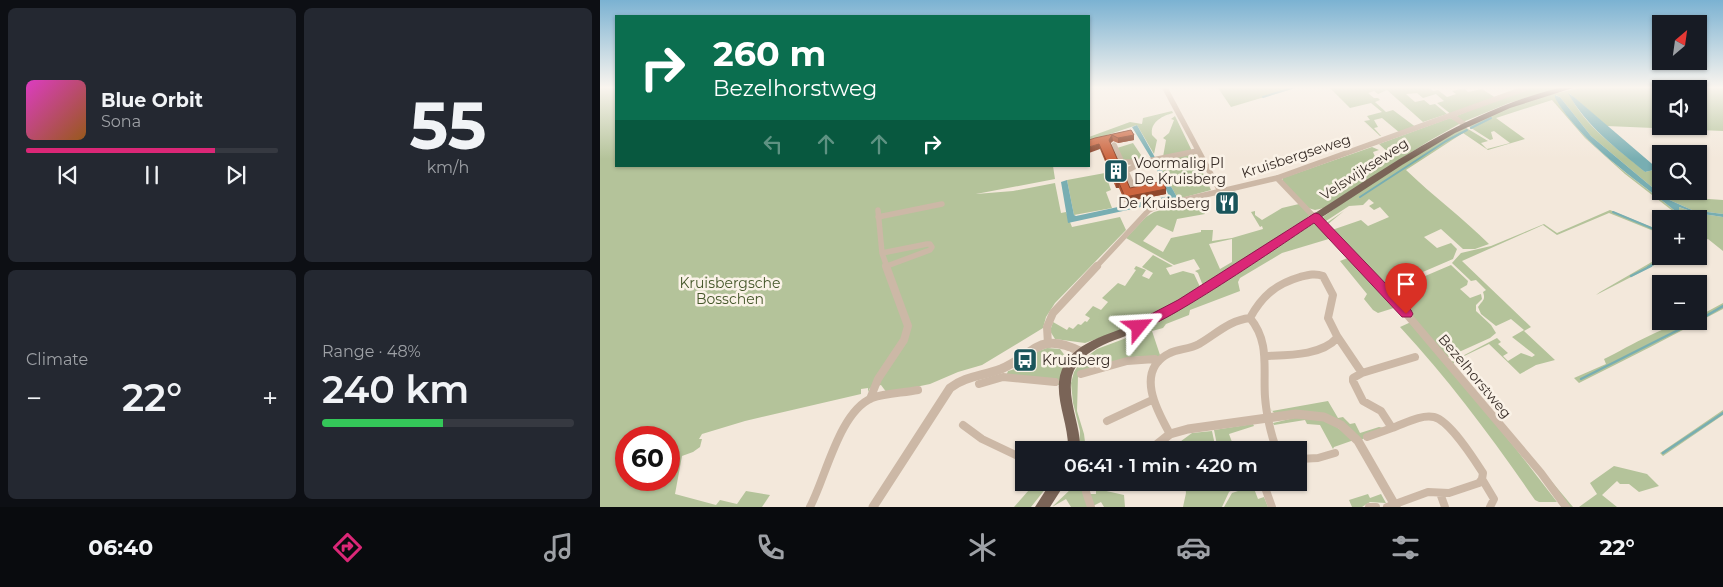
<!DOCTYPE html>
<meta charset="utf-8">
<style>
:root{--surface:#171b24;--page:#242831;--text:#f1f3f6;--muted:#9ea1a6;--line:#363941;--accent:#db2777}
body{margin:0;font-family:Montserrat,sans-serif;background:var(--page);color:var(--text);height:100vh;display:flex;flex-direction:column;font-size:19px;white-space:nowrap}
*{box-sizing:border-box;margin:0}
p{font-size:16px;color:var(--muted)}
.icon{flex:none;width:28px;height:28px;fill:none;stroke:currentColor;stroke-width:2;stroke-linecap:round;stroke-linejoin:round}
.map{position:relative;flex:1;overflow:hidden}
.sheet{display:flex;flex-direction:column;gap:8px;padding:8px;background:#0d0f14;width:600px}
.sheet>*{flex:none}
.guide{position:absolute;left:15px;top:15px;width:475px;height:152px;border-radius:0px;box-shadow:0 1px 4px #0004;background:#0b6e4f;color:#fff;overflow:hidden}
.needle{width:32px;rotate:29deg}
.fabs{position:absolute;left:1052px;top:15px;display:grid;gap:10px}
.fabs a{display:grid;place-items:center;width:55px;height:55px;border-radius:0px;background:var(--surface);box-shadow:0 1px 4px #0004;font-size:25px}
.speed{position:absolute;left:15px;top:426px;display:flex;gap:10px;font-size:25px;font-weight:700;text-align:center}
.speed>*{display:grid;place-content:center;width:65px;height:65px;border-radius:50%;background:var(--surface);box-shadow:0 1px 4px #0004;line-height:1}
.speed .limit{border:8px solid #d22;background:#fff;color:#111}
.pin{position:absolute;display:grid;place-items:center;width:42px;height:42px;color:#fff;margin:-51px -21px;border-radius:50% 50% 50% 0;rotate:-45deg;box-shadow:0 0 5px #0007}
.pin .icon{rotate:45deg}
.me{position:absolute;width:55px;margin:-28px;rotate:63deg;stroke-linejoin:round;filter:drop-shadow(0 0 4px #0008)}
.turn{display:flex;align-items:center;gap:18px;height:105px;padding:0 15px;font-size:22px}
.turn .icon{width:65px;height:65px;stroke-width:2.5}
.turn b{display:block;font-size:35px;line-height:42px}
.lanes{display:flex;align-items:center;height:48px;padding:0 15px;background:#0003;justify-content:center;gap:25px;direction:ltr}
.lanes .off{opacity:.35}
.big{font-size:38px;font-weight:600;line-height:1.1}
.sheet .tile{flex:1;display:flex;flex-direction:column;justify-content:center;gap:8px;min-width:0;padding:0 18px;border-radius:8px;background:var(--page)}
.sheet .dial{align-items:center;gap:0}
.dial b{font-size:65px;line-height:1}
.song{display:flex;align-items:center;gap:15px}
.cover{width:60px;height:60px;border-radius:8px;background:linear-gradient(135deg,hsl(310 70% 55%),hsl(30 70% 35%))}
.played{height:5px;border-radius:2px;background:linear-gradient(90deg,var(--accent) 75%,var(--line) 75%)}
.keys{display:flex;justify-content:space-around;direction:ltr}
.heat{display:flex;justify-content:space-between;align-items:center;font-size:28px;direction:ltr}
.charge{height:8px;border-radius:4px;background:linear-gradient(90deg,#34c759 48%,var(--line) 0)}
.sheet .tiles{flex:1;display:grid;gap:8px;grid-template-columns:repeat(2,1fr)}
.trip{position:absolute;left:415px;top:441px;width:292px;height:50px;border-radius:0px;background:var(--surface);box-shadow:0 1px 4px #0004;font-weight:600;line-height:50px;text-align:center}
.dock{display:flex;height:80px;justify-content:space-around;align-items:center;background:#090b0e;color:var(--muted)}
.dock .icon{width:35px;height:35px}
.dock .active{color:var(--accent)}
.dock b{font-size:22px;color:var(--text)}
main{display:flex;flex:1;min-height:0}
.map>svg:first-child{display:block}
.green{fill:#b4c39a;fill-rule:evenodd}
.water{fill:#78aeb2}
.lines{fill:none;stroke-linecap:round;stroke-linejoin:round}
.stream-far1{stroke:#78aeb2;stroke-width:2}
.stream{stroke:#78aeb2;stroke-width:2.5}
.minor-far1{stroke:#ccb8a6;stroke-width:5.5}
.minor{stroke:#ccb8a6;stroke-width:8}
.tertiary{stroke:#ccb8a6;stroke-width:9}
.primary{fill:#7a6457;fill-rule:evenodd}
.wall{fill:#af5736}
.shaded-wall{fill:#8f472c}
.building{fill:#cc653f;stroke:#8f472c}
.route{fill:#db2777;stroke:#8e194d}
.labels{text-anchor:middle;stroke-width:5;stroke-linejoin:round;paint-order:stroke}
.street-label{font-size:14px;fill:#382d27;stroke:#faf2e7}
.poi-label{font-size:14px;fill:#382d27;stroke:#faf2e7;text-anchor:start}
.park-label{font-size:14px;fill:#45572a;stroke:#faf2e7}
</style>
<main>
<section class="sheet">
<div class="tiles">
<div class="tile">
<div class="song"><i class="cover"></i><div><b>Blue Orbit</b><p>Sona</p></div></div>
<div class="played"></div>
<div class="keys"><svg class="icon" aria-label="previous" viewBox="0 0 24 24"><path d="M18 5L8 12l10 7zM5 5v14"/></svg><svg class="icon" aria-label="pause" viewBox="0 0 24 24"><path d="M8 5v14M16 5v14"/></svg><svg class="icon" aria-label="next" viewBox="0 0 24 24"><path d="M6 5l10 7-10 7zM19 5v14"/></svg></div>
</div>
<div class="tile dial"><b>55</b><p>km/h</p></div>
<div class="tile"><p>Climate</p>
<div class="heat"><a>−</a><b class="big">22°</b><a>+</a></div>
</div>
<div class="tile"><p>Range · 48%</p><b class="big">240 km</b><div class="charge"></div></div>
</div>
</section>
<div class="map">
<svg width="1123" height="507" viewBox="0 0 1123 507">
<rect width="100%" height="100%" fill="#f3e8db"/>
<path class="green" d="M0,88H16V166H453L455,179L376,194L413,191L455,183L461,213L466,212L472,227L520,217L526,230L455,303L446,317L443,328L382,365L358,372L330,384L287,393L281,385L270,388L268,392V388L261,389V394L145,421L102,434L99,439H102L100,447L93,452L82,456L75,494L116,505L120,500L137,504L146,491L170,495L162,507H0ZM26,438H69V480H26Z
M618,88H695L631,107Z
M730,88H829L833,91L838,90L847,97L856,94L852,91L865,88L861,90L865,89L868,92L882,89L896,98L852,115L837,103L844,101L836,94L823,98L817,93L806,94L815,102L824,100L830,105L835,104L847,114L823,122L787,90L778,94L774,91L768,93L774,98H778L780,100L775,102L786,112L793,110L817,128L800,133L782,118L774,120L778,127L774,128L781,136H780L764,121L770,120L767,116L782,112L771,103L750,108Z
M928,88H961L909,103L863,122L856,116Z
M980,88H1123V131L1007,126L969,93C983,126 1019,149 1045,172L1058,169L1061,172V174L1053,177L1061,184V191L1083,192L1094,198L1123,200V214L1092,210L1065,198L991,136L960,97L956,95L955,97C981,144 1033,177 1074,210L1079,207L1096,213L1123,217V251L1108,239L1099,243V239L1103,237L1099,231V219H1083L1025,174L985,138L952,100L896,118L925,139L888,150L863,133L806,170C833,196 863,218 889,244L875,249H863L841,229L824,237L837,248L851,243L857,249L853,259L788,287L784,286L726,226L728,222L744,211L728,224L732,230L761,220L768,226L789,217L780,207L774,210L769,206L774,203L769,199L763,205L749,206L726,221H721L723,217L755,194L863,126L888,141L881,143L887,149L910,143L894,131L891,132L893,139L890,140L868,126C902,106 942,96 980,88ZM1061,89H1099V126H1061Z
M572,111L573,113C562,116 550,122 552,135L557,140L554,154L537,125L489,141V137L530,122L542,124L543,118Z
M575,116L592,151L563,157L566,140L563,138L569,133L574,120L571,119Z
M850,118L861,123L829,141L724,208L715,210L708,208L682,181L683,178L772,147L779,150L773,152L776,159L773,163L778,161V157L786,158L791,155L779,144Z
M533,143L545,161L524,162L517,148Z
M594,154L611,190L578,199L557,161Z
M505,173L511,190L506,192L512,208L474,215L467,180Z
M598,200L600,203H602L605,214L577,219L573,232L557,225L543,241L563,252L571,238L601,232V230H613L612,241L632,238L663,229L662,226L660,227L651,212L655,211V215L662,220L682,208L699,204L710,215C700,225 685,228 677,240L603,286L598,273L595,271L600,269L594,259L574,265L526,238L546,217L554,212ZM632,239V262L620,269L609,244Z
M1010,210L1061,231V234L1009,213L957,235L943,225L862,261L931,327L924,331L955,360L936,365L920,374L889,344L856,360L853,364L973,507H969L851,362L897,338L901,342L898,344L908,353L903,356L908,361L921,353L932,357L935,355L912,337L924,330L911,319L896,326L881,314L878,307C882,301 886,300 883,292L886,290L876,280L871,281L852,263L861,253L891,246L944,224L957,233Z
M712,223L717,224L732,238L682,253L640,278L638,282L640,291L590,310L589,315L566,324L563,328L552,331L561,358C534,351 506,365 480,373L478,376L477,411L484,434L486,450H479L480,431L473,403L471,383L474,372L481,361L497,349L529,337L556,321Z
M553,255L573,266L566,268L570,275L583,271L594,274L601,289L565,310L519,331L485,343L455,339L450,331L453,322L467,330L469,327L473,329L478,324L481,325L485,321L487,322L490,318L485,315L493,306L501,310L508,302L502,298L518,283L525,286L536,270L534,269L536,266L546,270L542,276L549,279L553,273L542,267Z
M1062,256H1072L996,295L1000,292Z
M750,257L797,307L778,313L773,310L764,299L767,294L740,261Z
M851,265L868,281L867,285L860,289L870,298L881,294L882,299L876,305V311L891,325L896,333L890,338L848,357L845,356L790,291Z
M1123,303V309L1121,310C1074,335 1027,359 979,383L974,378L1006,364L1004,359C1031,346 1069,321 1099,321V316Z
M811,322L916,449L957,502H939L935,500C893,439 850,381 800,327Z
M447,348L460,349L466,357L459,385L406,376L408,371L415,369L432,356L430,354Z
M728,401L738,418L743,417L750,424L755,423L760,433L779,427L784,428L761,440L740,421L674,413L669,407L672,411Z
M1123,410V415L1063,456L1060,453Z
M698,417L730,422L754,440L734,447L733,449L720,425L707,424L705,420L674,425L673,423Z
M653,424L654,426L629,434L635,450H618L614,430Z
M612,431L616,450H569L592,433Z
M1014,466L1047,474L1059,486L1039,492L1029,484H1020L1017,481L1002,495L1017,507H979L997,494L990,483Z
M436,482L450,483L431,507H414Z
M585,483H633L636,488L629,492L622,507H583L586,493Z
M653,486L658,499L664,497L668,507H624L632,493Z
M472,488L484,490L489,507H471L466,499L452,507Z
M488,490H490V494H496V491L502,490L524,495L525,507H504L501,502L493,506Z
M768,494L770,498L781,494L786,503L770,502L762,507H752L749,500Z"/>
<path class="water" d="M968,93L974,97L1058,169L1045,172C1017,149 986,126 968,93Z
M955,95L960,97L991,136L1065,198L1092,210L1123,214V217L1096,213L1079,207V210H1074C1033,177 982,144 955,98Z
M537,125L578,199L468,223L461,182L467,180L474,215L476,216L569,196L551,158L532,127Z"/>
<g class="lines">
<path class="stream-far1" d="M663,97L692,88
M871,128L891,118
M760,197L846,141L867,130
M1013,212L1061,232
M1099,241L1104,238
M1048,267L1069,256"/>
<path class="stream" d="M1031,276L1051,266
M1099,320L1123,306
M981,379L1096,321
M1063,453L1123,413"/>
<path class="minor-far1" d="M565,88L621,193
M852,116L864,124
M514,145L533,187
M522,162H543L526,171
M543,162L597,151
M677,178L762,267
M278,210L282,253L287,267
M278,217L342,204
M282,253L327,244H330L332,247L330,250L287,266
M496,267L549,210L558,206L677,178L926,88"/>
<path class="minor" d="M761,266L799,305L941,473L966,507
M448,344L447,327L453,313L497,266
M665,356C687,355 721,356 737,338
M762,373L815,357
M481,374L527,361L555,359L558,362
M379,384L403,377L455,382
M270,399L278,379L304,340L308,326L286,266
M507,421L552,400
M363,425L382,439L424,459
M792,428C804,424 821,414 834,417C850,421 874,459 883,473L882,479L894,499L890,507
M570,434C557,411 534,370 570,353C579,349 590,349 599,344C616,334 630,320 650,318
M677,450C671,436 666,412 665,397C663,368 670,342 650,318C662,296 676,284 700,277C708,275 715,273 723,276L733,295L728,318L737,336L762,373L753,378V381L763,401L781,411L792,428L767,437
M699,459L718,458L735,453
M663,482L672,507
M487,485L486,492L491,507
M840,493L845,507
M210,507C226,477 239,412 272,398C286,393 303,393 318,390
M769,507H776
M787,507L828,492L849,493L879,483L882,479"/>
<path class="tertiary" d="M550,450L570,434L588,429L696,414L724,417L741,425L758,441L796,507
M476,482L493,486L509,482
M273,507L350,388C365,376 383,376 401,369C436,354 437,330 482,352"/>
<path class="primary" d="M959,88H973L910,108L855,133L802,165L575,313C564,319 553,325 541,330C516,341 474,349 471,382C469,405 481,427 480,450H468C469,427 457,404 459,382C463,344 504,337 533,324C545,319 556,313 567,307C627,271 685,232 743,195C813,150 878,108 959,88Z
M451,482H466L450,507H435Z"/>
</g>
<path class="wall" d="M531,130L534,135V140L518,143L513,141L510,143L530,188L566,189V194L525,202L519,188H516L500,149L489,140Z"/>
<path class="shaded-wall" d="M512,135L513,141L509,145V140Z
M534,135V140L518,143V138Z
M499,144L500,149L489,153V147Z
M516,183H519V188H516Z
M566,189V194L525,202V197Z"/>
<path class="building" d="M531,130L534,135L518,138L512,135L509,140L530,188L563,181L566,189L525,197L519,183H516L499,144L489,147V140L495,138Z"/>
<linearGradient id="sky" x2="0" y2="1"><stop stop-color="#7bb2d2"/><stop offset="0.55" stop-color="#faf5ef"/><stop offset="1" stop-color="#faf5ef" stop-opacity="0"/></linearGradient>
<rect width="1123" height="159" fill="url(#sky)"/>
<path class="route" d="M715,213L719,214L811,310L813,314L811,317H802L714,223C691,238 550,336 534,330L533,327L534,323L578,300Z"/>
<defs>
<symbol id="building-square" viewBox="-11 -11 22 22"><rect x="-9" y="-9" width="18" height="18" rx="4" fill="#1a555b" stroke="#faf2e7"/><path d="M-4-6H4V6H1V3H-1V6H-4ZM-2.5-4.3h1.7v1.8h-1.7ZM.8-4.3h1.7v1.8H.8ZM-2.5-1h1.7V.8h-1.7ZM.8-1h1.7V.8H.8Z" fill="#fff"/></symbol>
<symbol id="restaurant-square" viewBox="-11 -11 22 22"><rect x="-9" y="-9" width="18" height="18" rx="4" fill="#1a555b" stroke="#faf2e7"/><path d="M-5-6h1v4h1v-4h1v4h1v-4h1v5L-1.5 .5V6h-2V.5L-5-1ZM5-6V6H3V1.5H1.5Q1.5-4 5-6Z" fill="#fff"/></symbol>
<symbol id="bus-square" viewBox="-11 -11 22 22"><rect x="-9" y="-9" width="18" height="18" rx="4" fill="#1a555b" stroke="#faf2e7"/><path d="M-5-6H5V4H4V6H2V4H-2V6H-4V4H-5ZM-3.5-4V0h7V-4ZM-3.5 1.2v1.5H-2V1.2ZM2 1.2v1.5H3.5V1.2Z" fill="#fff"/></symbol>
</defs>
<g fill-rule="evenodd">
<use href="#building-square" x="502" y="157" width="28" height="28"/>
<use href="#restaurant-square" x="613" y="189" width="28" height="28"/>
<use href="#bus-square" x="411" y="346" width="28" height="28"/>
</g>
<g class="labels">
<g class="street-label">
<text transform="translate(696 156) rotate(-18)" y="5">Kruisbergseweg</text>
<text transform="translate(764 169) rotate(-33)" y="5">Velswijkseweg</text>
<text transform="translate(875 376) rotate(50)" y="5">Bezelhorstweg</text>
</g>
<g class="poi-label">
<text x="534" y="168">Voormalig PI<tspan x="534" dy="16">De Kruisberg</tspan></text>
<text x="610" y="208" text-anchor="end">De Kruisberg</text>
<text x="442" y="365">Kruisberg</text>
</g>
<g class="park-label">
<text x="130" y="288">Kruisbergsche<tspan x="130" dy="16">Bosschen</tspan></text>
</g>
</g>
</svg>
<div class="fabs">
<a><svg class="needle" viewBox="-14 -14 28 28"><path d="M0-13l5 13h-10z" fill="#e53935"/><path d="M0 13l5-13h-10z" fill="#9ea1a6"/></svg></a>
<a><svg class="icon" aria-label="sound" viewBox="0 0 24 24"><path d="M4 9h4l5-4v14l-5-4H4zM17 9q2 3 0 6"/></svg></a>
<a><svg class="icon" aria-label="search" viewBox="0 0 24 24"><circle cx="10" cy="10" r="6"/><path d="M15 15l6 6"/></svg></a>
<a>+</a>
<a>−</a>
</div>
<div class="speed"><div class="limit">60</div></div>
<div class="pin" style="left:806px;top:314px;background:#d93025"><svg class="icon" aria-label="arrive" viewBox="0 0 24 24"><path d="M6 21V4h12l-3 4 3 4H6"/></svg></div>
<svg class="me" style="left:539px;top:327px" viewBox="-20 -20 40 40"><path d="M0-17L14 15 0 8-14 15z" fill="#db2777" stroke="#fff" stroke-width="4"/></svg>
<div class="trip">06:41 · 1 min · 420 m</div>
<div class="guide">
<div class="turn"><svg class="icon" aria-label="right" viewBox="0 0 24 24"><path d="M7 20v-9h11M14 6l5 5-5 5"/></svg><div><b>260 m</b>Bezelhorstweg</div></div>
<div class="lanes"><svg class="icon off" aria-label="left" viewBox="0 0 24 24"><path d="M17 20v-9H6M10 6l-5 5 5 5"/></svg><svg class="icon off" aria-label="ahead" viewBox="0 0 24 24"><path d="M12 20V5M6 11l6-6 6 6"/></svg><svg class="icon off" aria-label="ahead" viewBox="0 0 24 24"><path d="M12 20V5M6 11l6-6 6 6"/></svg><svg class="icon" aria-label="right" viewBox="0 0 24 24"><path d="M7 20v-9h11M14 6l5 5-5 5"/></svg></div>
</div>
</div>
</main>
<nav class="dock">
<b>06:40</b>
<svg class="icon active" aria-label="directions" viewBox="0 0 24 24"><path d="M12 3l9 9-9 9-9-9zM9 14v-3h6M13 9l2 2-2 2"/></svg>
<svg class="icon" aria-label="music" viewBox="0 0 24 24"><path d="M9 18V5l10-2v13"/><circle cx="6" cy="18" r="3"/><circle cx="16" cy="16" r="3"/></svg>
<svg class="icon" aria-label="phone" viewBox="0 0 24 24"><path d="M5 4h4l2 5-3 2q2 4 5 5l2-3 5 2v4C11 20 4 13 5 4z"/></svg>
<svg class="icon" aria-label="climate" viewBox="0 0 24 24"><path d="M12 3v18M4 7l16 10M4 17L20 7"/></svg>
<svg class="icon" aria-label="car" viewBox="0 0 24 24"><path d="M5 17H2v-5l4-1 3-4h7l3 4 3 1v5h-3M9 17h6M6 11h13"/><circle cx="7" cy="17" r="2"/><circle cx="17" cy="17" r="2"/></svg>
<svg class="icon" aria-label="filters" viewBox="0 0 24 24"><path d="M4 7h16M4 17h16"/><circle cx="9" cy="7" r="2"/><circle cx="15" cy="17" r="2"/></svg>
<b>22°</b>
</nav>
